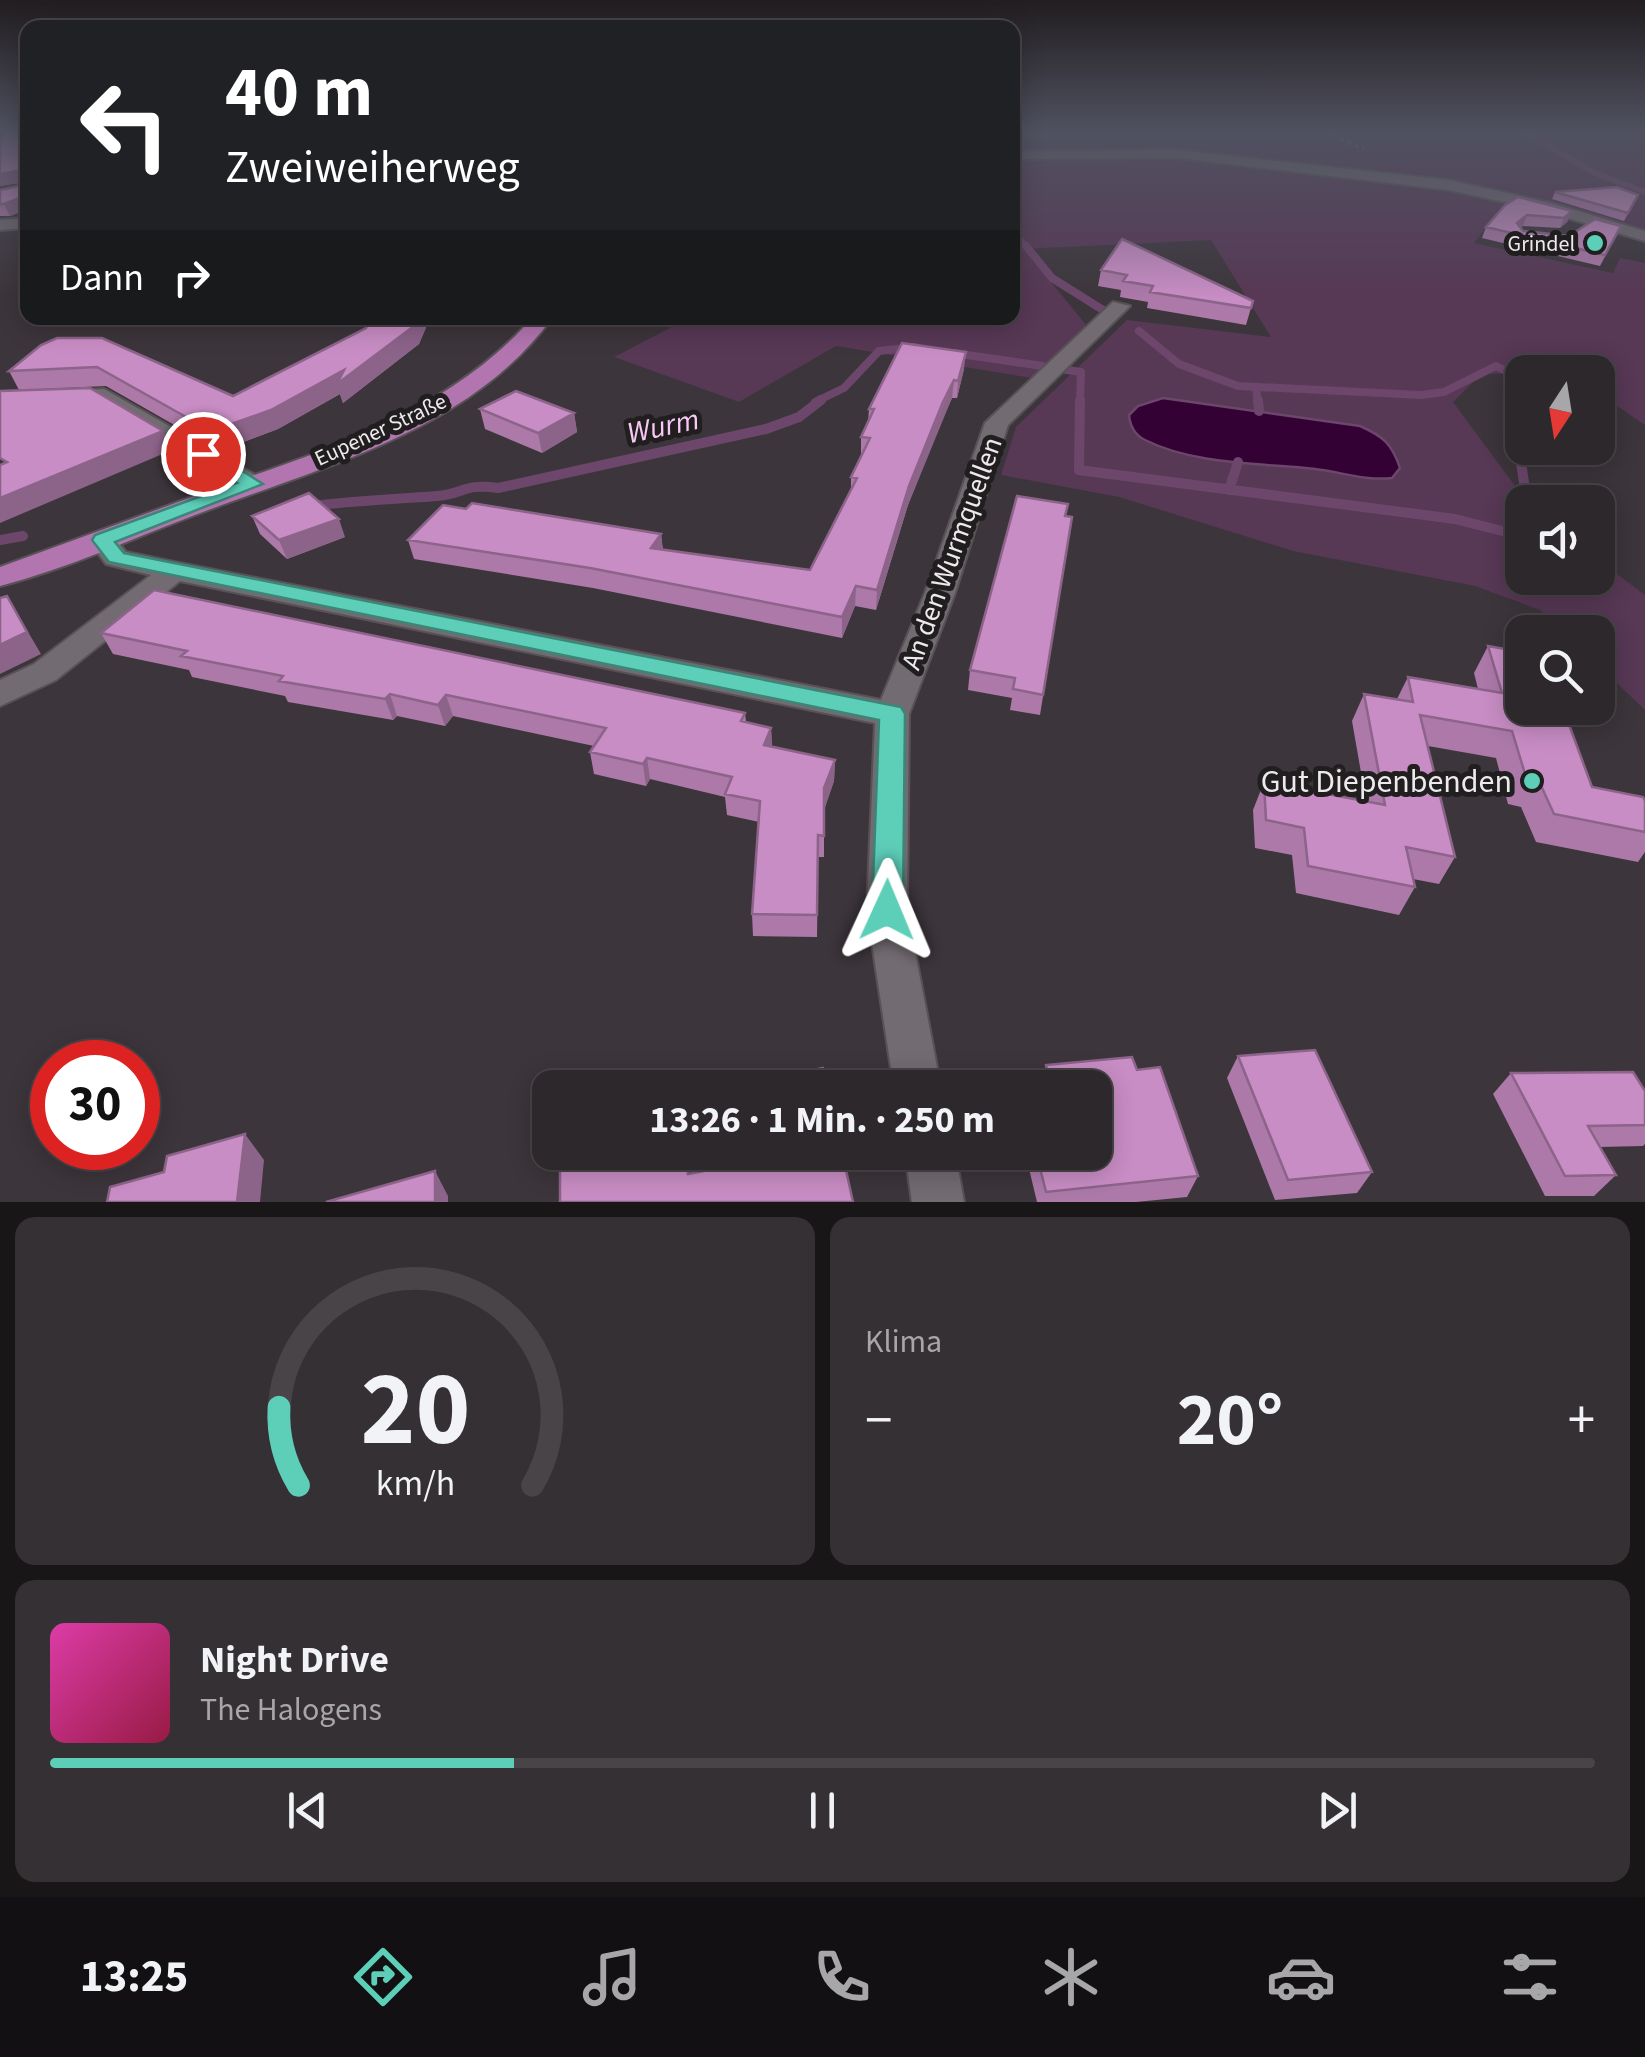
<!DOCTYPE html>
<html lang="de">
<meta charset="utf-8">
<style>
:root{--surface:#2d282c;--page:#353034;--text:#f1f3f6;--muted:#a7a6a9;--line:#484448;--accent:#5dceb8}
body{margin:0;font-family:"Source Sans 3",sans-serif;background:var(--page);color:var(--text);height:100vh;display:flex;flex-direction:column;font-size:38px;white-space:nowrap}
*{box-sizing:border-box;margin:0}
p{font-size:32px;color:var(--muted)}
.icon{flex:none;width:55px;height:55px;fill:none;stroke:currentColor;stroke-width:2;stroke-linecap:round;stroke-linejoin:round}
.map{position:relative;height:1202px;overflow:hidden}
.panel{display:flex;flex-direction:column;gap:15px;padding:15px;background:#191618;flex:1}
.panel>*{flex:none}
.top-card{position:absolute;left:20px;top:20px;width:1000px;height:305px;border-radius:20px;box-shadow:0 5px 25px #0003,0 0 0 2px var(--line);background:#202124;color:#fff;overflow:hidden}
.needle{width:65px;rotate:192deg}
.controls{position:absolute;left:1505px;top:355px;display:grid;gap:20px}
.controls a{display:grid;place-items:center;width:110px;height:110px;border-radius:20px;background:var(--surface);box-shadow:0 5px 25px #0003,0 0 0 2px var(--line);font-size:50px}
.speed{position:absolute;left:30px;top:1040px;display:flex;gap:20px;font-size:50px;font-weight:700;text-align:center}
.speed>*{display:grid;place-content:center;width:130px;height:130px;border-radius:50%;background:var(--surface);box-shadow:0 5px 25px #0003,0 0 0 2px var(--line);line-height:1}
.speed .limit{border:15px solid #d22;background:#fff;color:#111}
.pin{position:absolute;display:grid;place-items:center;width:85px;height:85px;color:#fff;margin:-42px;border:5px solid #fff;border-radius:50%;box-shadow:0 2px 10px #0007}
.me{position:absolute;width:110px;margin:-55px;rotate:1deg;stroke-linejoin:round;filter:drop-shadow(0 0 8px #0008)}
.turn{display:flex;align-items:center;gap:35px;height:210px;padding:0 40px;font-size:45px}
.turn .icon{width:130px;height:130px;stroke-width:2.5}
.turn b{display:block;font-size:70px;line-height:85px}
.then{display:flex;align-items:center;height:95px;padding:0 40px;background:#0003;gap:20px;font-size:38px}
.big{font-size:75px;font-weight:700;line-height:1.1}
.panel .card{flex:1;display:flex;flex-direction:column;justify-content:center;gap:15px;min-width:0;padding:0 35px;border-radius:20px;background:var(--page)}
.panel .dial{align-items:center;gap:0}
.dial svg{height:260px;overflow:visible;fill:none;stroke:var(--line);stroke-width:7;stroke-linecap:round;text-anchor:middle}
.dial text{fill:var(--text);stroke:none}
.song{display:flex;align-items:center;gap:30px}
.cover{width:120px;height:120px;border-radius:15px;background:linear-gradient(135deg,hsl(320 70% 55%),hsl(340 70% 35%))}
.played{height:10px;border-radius:5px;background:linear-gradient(90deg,var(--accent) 30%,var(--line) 30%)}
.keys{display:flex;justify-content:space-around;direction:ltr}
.heat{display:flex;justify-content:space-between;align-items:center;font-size:55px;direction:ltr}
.panel .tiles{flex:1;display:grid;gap:15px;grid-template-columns:1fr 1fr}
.card:last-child{grid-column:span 2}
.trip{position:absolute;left:532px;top:1070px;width:580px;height:100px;border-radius:20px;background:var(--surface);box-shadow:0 5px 25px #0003,0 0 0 2px var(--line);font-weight:700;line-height:100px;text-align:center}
.tabs{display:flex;height:160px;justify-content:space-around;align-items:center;background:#121012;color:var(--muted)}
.tabs .icon{width:70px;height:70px}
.tabs .on{color:var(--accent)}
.tabs b{font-size:45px;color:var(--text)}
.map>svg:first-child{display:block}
.green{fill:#573855}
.water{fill:#340134;stroke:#6c476b;stroke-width:2.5}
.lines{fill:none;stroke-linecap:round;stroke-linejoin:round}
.stream-far2{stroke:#6c476b;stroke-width:6}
.stream-far1{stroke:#6c476b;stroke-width:8}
.stream{stroke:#6c476b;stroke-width:10}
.minor-casing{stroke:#585257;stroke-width:4}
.major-casing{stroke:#585257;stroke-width:4}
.path{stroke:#726b71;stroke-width:4;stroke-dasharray:4 4;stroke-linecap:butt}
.minor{fill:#726b71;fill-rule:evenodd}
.major{fill:#b375b0;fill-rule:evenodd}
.wall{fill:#ac79a9}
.shaded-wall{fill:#8c6389}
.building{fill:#c88dc4;stroke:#8c6389;stroke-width:2.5}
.route{fill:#5dceb8;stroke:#3c8678;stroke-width:2.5}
.poi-dot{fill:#5dceb8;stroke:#211e20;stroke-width:4}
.labels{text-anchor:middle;stroke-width:10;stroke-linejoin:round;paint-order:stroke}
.far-poi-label{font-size:22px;fill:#ede9ec;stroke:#211e20;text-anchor:end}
.far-street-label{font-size:22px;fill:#ede9ec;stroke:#211e20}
.street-label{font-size:28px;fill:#ede9ec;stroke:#211e20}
.water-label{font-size:30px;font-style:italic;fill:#f9c9f5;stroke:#211e20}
.near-poi-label{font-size:32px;fill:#ede9ec;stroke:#211e20;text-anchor:end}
</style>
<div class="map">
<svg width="1645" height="1202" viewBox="0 0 1645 1202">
<rect width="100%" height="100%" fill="#3c353b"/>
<path class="green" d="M1012,130H1645V233L1543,201L1448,181L1194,153L1013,152Z
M1154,155L1447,187L1507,199L1474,243L1613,273L1620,258L1645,263V425L1598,393V372L1481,374L1453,402L1527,502H1522V578H1598V560L1645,595V710L1598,665V632H1564L1540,610L1475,586L1293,551L1119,497L1001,475L1016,427L1127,320L1271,337L1211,240L1024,249L1087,326L1032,378L836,346L739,402L614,357L689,318H1012L1013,157Z"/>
<path class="water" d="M1163,398L1360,426C1383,436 1392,444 1400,468L1392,478C1365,481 1341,472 1315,469C1261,463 1195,465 1145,440C1135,435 1130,425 1129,415L1138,406Z"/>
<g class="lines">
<path class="stream-far2" d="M1521,130L1595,173L1645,192
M1012,230L1028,249"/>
<path class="stream-far1" d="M1026,246L1052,278L1103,310
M1139,331L1179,364L1238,386L1421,395L1444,392L1496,366L1510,373L1517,402
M953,353L1043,366
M1060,369L1081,372L1080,402
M1256,388L1258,402
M815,402L844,388L879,351L915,347"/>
<path class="stream" d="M1080,400L1079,470L1455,519L1522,536
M1258,400L1259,411
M1517,400L1522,420
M1527,448L1520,456L1527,502
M1229,490L1238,462
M311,506C353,501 395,499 437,496C464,494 463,483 498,488L766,429L799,417L821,400
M0,540L23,536"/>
<defs>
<path id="minor" d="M1178,150L1449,180L1551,203L1645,231V241L1541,210L1449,190L1178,158L1012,159V151Z
M28,218V228L0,230V220Z
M1113,302L1130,306L1008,425L955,593L909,714L907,910L941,1088H894L867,910L875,723L180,581L56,680L0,706V680L34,664L151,575L106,564L88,540L102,532L112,534L126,552L174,562L881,700L925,593L985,423Z
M104,389L262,479L266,484L262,489H244L100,403L0,409V395Z
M905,1152H955L964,1202H912Z"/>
<path id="major" d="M532,318H552C469,432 320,467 195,515C131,539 66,569 0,586V567C67,543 134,518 200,494C319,452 446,416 532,318Z"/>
</defs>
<use href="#minor" class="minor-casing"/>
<use href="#major" class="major-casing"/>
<path class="path" d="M1318,130L1364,149"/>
<use href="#minor" class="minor"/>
<use href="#major" class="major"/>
</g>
<path class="wall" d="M0,130H28V209L10,216H0V190L27,184L26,182L0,186L5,133Z
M1555,192L1638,195L1624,221L1552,199Z
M1505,205L1572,211L1567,222L1560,228L1523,226L1520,228L1523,231L1569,236H1616L1600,266L1482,238L1486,227Z
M1122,239L1253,301L1246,325L1147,308L1148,302L1120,297L1121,290L1098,286L1101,270Z
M371,318H430L419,344L343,403L340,394L278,429L220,451L106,386L19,390L9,371L41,345L233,396L366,328Z
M964,369L957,398H952L942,420L908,505L876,610L855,606L842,638L593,588L414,559L408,540L466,509L661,534L663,550L810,570L851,490V477L861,455V437L868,422L869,409Z
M480,409L574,413L577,432L542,453L485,429Z
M252,516L345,537L287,559L260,534Z
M1066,516L1072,517L1040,715L1010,710L1012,698L968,690L970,670Z
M101,633L745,713L746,722L771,728L772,746L835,760L834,781L824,810V857H818L817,937L753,936L752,914L759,822L727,815L725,797L650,779L646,786L594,774L590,752L594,746L453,716L445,726L397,716L393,720L288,702L285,696L192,677L189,670L113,654Z
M1488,646L1592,787L1645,801V852L1638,862L1536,842L1521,807L1508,804L1496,758L1428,746L1455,857L1439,884L1413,879L1415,887L1399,915L1296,893L1292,855L1255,848L1253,810L1264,782L1366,801L1352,721L1364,694L1397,699L1408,677L1478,689L1474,673Z
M1238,1056L1372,1172L1357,1193L1275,1200L1227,1078Z
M1046,1065L1137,1070L1198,1176L1187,1197L1136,1202H1037L1025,1152H1095V1088H1016L1018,1079L1043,1077Z
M1511,1073L1645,1091V1144L1643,1146L1599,1147L1616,1175L1594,1196H1545L1493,1094Z"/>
<path class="shaded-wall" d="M22,170L27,181L0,186V174Z
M28,195V209L10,216L4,204Z
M1572,211L1567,222L1560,228L1564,218Z
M1527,215L1523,226L1512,233L1517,223Z
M418,318H430L419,344L343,403L340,394L278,429L220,451L211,431L344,370Z
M966,352L964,369L957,398L958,381Z
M954,380L952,398L908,505L876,610L877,590L909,486Z
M574,413L577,432L542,453L538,433Z
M163,431L172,450L0,523V498Z
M339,519L345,537L287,559L279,540Z
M661,534L663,554L651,548Z
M856,586L855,606L842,638V617Z
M7,596L41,654L0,674V645Z
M390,694L397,716L393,720L385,699Z
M446,695L453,716L445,726L438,705Z
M771,728L772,749L764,745Z
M647,758L650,779L646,786L643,764Z
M835,760L834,781L824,810V788Z
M245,1134L264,1160L260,1202H237Z
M435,1171L448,1196V1202H435Z"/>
<path class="building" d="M5,130H28V195L4,204H0V190L27,184L22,170L0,174V139L4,137Z
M1617,187L1638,195L1628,213L1555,192Z
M1518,197L1572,211L1564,218L1527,215L1517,223L1523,231L1569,236L1595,219L1621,226L1605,255L1486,227L1505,205Z
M1122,239L1253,301L1251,308L1150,292L1153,286L1123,281L1127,275L1101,270Z
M371,318H418L414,326L337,384L344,370L271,410L211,431L97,367L9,371L41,345L57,338H102L233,396L366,328Z
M902,343L966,352L958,381L954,380L943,402L909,486L877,590L856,586L842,617L590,568L408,540L443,505L466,509L472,503L661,534L651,548L810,570L857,478L851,477L870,438L861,437L874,409H869Z
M90,388L163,431L0,498V465L7,462L0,458V391Z
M516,391L574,413L538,433L480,409Z
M309,493L339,519L279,540L252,516Z
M1017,496L1068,504L1065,516L1072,517L1043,695L1013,689L1015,678L970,670Z
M154,590L745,713L741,721L771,728L764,745L835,760L824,788V836L818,835L817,915L752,914L760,801L725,794L732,777L647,758L643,764L590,752L606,728L446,695L438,705L390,694L385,699L279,681L283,676L181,656L187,651L101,633Z
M7,596L27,632L0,645V598Z
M1488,646L1522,652V708H1563L1592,787L1643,797L1645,801V832L1554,814L1538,779L1526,777L1512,731L1420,715L1455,857L1406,847L1415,887L1308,866L1304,828L1266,820L1264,782L1385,805L1364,694L1413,702L1408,677L1502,693Z
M1315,1050L1372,1172L1288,1180L1238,1056Z
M1132,1057L1137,1070L1160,1067L1198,1176L1046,1192L1036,1152H1095V1088H1020L1018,1079L1049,1076L1046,1065Z
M823,1068L827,1088H739V1085Z
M1633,1072L1645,1091V1125L1588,1126L1616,1175L1565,1176L1511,1073Z
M245,1134L237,1202H107L110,1187L164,1172L167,1156Z
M560,1152H685L688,1174L751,1162L750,1152H842L853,1202H560Z
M435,1171V1202H326Z"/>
<linearGradient id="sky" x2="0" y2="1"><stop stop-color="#211d20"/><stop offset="0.44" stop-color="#505160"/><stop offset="1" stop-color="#505160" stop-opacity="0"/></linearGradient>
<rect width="1645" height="298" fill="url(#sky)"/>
<path class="route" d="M196,450H209L263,484L115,542L124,553L901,707L905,714L903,910L898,919L887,923L876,919L872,910L879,720L109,562L92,540L95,535L237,483L196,457Z"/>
<g class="poi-dot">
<circle cx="1595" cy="243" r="10"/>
<circle cx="1532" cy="781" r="10"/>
</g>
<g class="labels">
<g class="far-poi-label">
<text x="1575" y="251">Grindel</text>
</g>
<g class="far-street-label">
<text transform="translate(380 429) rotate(-25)" y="8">Eupener Straße</text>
</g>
<g class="street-label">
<text transform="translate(951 553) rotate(-70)" y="10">An den Wurmquellen</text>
</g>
<g class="water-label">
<text transform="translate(663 426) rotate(-12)" y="10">Wurm</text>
</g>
<g class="near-poi-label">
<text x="1512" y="792">Gut Diepenbenden</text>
</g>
</g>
</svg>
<div class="controls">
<a><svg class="needle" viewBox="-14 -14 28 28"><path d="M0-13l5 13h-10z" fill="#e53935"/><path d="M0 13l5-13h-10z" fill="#a7a6a9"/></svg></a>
<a><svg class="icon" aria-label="sound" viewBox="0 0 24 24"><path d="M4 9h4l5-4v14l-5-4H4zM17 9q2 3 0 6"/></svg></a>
<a><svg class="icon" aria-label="search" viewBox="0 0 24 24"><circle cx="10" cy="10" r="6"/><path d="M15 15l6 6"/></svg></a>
</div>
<div class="speed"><div class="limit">30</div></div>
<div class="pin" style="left:203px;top:454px;background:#d93025"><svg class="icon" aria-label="arrive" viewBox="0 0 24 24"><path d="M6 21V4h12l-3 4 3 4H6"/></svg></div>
<svg class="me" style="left:887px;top:910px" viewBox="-20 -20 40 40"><path d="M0-17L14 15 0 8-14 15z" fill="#5dceb8" stroke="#fff" stroke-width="4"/></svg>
<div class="trip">13:26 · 1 Min. · 250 m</div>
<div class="top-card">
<div class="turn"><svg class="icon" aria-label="left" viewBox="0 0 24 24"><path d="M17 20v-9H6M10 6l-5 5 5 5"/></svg><div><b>40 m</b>Zweiweiherweg</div></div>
<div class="then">Dann<svg class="icon" aria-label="right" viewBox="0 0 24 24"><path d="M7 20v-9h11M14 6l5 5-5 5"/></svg></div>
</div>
</div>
<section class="panel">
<div class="tiles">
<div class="card dial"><svg viewBox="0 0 100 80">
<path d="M14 69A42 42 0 1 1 86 69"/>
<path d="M14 69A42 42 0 0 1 8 45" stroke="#5dceb8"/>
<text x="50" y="56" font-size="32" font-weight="700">20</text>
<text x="50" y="72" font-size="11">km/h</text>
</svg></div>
<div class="card"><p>Klima</p>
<div class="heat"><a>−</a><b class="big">20°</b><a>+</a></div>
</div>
<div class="card">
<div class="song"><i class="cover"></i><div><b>Night Drive</b><p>The Halogens</p></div></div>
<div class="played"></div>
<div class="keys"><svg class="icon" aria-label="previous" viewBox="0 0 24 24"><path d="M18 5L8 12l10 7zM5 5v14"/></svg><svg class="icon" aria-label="pause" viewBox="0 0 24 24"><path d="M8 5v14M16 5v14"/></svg><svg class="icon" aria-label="next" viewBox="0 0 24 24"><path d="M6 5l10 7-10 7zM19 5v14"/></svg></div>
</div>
</div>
</section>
<nav class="tabs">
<b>13:25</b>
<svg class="icon on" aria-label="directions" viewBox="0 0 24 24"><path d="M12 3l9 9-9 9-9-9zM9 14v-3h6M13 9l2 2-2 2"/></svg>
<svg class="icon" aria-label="music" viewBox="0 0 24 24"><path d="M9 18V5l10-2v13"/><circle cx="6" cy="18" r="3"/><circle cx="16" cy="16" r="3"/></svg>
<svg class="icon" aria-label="phone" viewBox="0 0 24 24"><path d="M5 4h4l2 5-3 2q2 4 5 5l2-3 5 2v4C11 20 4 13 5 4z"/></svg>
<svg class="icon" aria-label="climate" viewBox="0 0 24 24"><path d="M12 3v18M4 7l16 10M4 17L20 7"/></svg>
<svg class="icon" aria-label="car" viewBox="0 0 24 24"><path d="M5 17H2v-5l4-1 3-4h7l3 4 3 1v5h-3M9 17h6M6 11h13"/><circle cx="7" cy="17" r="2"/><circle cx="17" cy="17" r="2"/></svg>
<svg class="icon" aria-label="filters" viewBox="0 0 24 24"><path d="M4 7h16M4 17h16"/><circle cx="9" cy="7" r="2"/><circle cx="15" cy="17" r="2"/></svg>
</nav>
